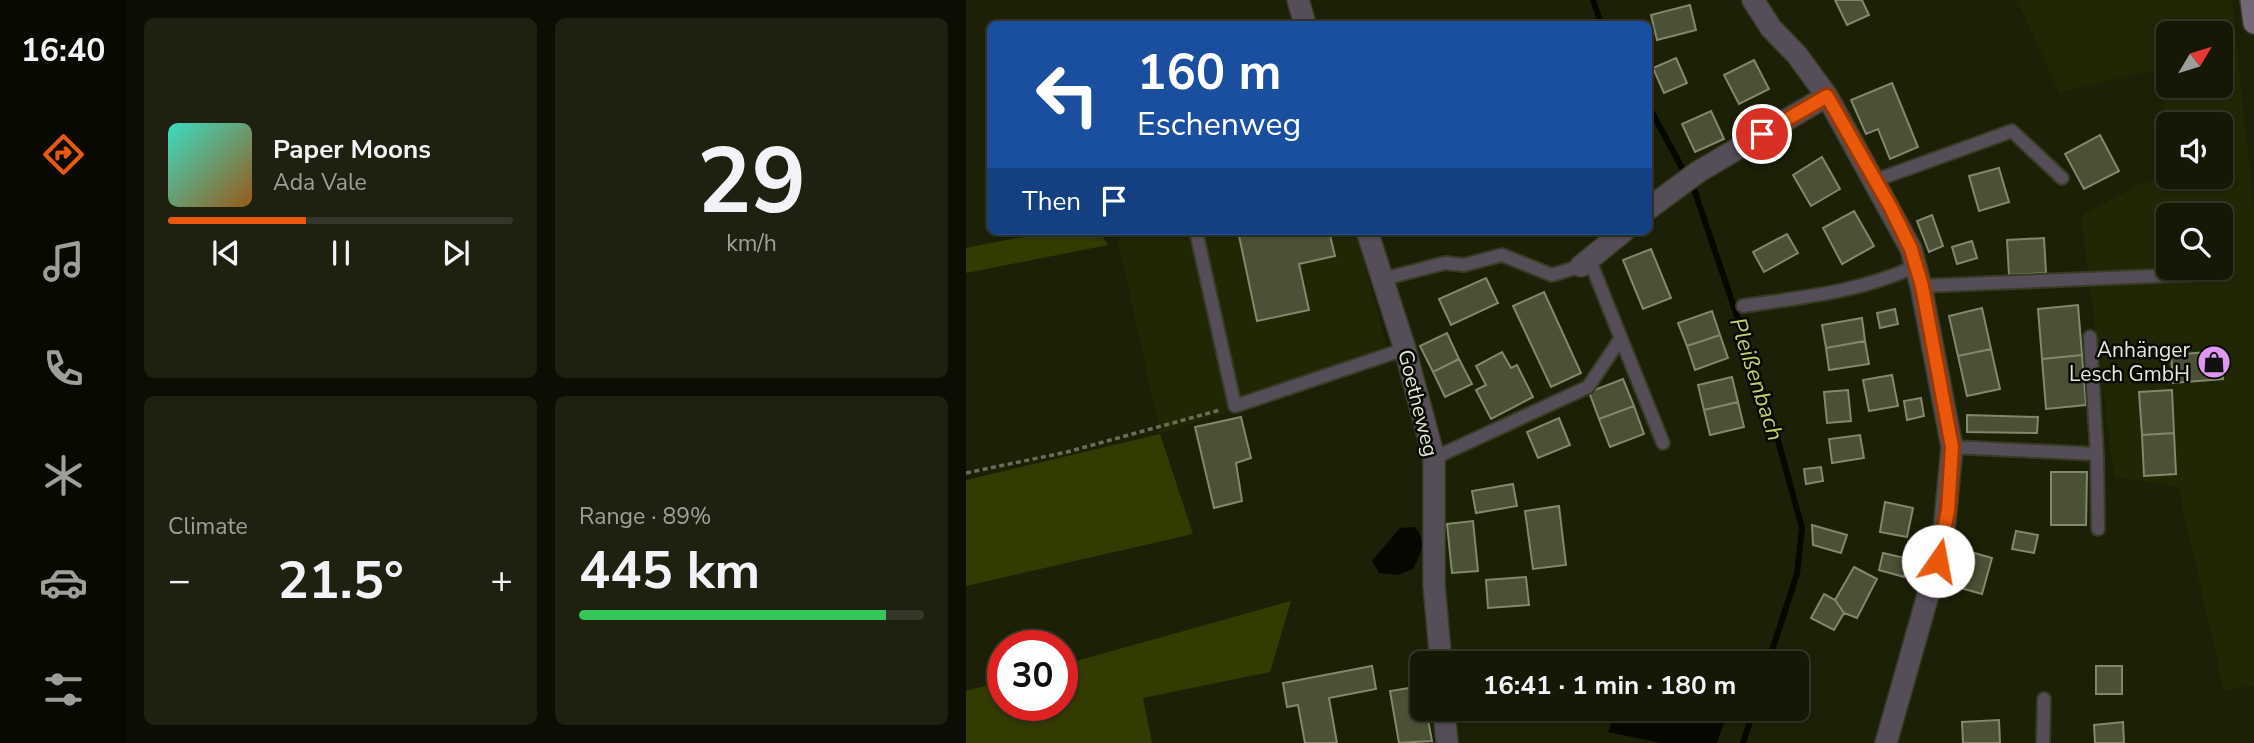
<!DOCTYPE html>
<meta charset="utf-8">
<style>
:root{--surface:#151805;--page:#1e210f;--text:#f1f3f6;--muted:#9da09a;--line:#343727;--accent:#ea580c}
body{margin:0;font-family:"Nunito Sans",sans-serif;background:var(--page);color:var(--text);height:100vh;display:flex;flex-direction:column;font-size:26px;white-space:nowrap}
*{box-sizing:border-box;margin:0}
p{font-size:23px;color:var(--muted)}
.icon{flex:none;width:38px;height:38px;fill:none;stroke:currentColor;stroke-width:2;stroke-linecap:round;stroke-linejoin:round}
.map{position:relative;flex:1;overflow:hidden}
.panel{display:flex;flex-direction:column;gap:18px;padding:18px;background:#0c0d03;width:840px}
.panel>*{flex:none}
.top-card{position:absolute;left:21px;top:21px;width:665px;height:214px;border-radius:10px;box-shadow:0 2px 5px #0004,0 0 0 2px var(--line);background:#1a4fa0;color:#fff;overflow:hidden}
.needle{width:46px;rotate:52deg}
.tools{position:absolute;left:1190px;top:21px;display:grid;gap:14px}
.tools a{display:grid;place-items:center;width:77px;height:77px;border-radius:10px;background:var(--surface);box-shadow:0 2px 5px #0004,0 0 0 2px var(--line);font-size:35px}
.speed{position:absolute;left:21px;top:630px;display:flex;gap:14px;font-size:35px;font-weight:700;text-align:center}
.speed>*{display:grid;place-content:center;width:91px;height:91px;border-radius:50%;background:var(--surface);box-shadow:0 2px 5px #0004,0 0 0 2px var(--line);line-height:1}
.speed .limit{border:10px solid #d22;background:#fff;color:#111}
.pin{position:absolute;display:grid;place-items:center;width:60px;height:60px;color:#fff;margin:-30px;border:4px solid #fff;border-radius:50%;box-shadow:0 2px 7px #0007}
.me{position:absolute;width:77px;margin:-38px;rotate:12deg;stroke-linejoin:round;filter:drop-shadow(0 0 5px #0008)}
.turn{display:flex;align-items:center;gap:24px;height:147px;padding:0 35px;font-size:32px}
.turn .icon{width:91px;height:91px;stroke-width:2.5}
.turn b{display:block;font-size:49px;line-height:60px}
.then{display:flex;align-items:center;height:66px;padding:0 35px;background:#0003;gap:14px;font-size:26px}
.big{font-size:52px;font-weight:700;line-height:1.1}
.panel .tile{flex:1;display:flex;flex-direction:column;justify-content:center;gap:10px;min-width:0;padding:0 24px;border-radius:10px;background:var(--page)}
.panel .dial{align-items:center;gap:0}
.dial b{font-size:91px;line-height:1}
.song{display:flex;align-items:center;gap:21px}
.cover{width:84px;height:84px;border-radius:10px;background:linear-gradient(135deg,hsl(170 70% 55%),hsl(30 70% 35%))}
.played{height:7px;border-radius:4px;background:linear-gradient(90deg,var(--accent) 40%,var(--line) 40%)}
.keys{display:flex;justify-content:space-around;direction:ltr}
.heat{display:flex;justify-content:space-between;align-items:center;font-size:38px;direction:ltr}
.charge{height:10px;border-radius:5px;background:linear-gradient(90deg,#34c759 89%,var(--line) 0)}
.panel .tiles{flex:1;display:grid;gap:18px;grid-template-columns:repeat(2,1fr)}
.trip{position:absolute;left:444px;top:651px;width:399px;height:70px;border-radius:10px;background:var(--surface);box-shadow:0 2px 5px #0004,0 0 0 2px var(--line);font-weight:700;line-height:70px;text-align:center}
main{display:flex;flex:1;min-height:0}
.menu{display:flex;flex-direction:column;width:126px;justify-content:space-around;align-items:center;background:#080a02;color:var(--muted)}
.menu .icon{width:49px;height:49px}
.menu .active{color:var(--accent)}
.menu b{font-size:32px;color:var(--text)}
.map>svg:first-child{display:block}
.built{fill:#212605;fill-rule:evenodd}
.green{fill:#333a02}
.water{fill:#060800}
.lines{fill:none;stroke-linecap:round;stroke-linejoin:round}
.stream{stroke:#060800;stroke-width:6}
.building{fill:#4b5036;stroke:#82886b;stroke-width:2}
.service-casing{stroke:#383c24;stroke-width:16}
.minor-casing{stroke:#383c24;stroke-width:24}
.secondary-casing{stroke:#383c24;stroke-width:24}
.path{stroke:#696d57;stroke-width:3.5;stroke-dasharray:5 3.5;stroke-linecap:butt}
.service{stroke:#554d57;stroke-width:12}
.minor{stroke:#554d57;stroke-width:21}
.secondary{stroke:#746878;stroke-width:21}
.route-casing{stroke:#983908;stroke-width:18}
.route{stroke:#ea580c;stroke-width:12}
.labels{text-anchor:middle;stroke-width:5;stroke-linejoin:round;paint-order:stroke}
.poi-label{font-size:21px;fill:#e2e6d6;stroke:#070902;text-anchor:end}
.street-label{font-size:21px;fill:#e2e6d6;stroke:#070902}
.water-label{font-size:23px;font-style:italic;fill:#c0d26b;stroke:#070902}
</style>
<main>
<nav class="menu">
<b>16:40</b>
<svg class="icon active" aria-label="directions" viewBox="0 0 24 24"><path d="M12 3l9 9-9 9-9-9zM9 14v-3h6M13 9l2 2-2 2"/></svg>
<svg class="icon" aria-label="music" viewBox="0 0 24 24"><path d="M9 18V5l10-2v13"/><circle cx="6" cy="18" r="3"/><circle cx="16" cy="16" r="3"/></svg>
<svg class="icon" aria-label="phone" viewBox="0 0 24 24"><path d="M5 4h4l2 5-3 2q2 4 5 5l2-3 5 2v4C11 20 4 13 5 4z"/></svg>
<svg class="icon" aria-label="climate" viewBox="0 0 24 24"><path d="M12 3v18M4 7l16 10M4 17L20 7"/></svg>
<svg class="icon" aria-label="car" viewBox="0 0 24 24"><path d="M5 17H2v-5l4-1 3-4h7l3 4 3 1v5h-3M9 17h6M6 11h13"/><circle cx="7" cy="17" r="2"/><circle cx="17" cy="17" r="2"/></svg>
<svg class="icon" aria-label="filters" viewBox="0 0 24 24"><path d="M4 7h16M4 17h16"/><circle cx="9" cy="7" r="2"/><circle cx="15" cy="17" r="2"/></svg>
</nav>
<section class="panel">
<div class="tiles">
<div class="tile">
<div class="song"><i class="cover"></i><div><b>Paper Moons</b><p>Ada Vale</p></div></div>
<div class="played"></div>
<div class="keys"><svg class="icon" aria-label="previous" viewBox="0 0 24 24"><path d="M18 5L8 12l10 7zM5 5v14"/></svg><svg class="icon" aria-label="pause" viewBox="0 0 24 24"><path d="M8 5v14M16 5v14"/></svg><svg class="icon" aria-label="next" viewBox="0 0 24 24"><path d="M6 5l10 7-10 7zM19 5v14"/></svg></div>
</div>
<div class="tile dial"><b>29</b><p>km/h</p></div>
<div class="tile"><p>Climate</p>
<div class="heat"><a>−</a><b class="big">21.5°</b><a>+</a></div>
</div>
<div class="tile"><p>Range · 89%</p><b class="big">445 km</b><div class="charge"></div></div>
</div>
</section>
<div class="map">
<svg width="1288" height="743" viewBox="0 0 1288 743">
<rect width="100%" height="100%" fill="#1c2007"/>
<path class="built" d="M1051,0H1266L1288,210V685L1258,691L1212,487L1148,477L1115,216L1172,185L1210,177H1255V124H1202V131L1192,69L1093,93ZM1202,33H1255V86H1202ZM1202,215H1255V268H1202Z
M172,231H390L424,359L194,434L151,236Z"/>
<path class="green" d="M84,231H133L142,245L0,273V248Z
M194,434L227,534L0,586V480Z
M325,601L304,672L177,698L186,743H0V691L37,681V705H96V665Z"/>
<path class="water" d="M449,527C461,542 455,553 447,569L432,575L413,573L406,561L434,528Z
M651,709H751L760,717L751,743H695L642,732Z"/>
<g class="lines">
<path class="stream" d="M627,0L635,24
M682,105L729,192L807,422L836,528L831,574L802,663
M777,743L788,709"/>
</g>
<path class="building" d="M869,0H896L903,15L881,25Z
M724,5L730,30L691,40L685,15Z
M710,58L721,83L698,93L687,68Z
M788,60L803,89L773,104L758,75Z
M926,83L952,147L924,159L912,129L900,134L885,100Z
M745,111L758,139L729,152L716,124Z
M1134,135L1153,171L1118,189L1099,154Z
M856,157L874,189L845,206L827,175Z
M1033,168L1043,202L1013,211L1003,176Z
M888,211L908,246L876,264L857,228Z
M966,215L977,246L963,252L951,221Z
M272,231H363L369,256L333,264L343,310L291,321Z
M821,234L832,253L798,272L787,252Z
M1078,238L1080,273L1043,275L1041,240Z
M1006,241L1011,258L991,264L986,247Z
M685,249L705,298L677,309L657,260Z
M520,278L532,303L485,325L473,299Z
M578,292L615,373L585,387L547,306Z
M1112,305L1116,355L1076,359L1072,309Z
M1016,308L1025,349L992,356L983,316Z
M929,309L932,324L914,328L911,313Z
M746,311L754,335L721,346L712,323Z
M896,318L899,341L860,348L856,325Z
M481,333L493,359L467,372L454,346Z
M754,335L762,358L729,370L721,346Z
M899,341L903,364L863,370L860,348Z
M1025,349L1034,389L1001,396L992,356Z
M1254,351L1257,379L1207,383L1205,355Z
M536,352L545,368L551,365L567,397L525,419L510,390L520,385L510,366Z
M1116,355L1120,405L1080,409L1076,359Z
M493,359L506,384L479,397L467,372Z
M926,375L932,406L903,411L897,380Z
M766,377L772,402L738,410L732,385Z
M657,379L668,406L633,419L623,392Z
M882,390L885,421L861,423L858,392Z
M1206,390L1208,433L1176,435L1173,392Z
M955,398L958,416L941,420L938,401Z
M772,402L778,427L744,435L738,410Z
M668,406L678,434L644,447L633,419Z
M1001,415L1072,417L1071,433L1001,432Z
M275,417L285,458L270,463L276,501L248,508L229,427Z
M593,418L604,445L572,458L561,432Z
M1208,433L1210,474L1178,476L1176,435Z
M894,435L898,458L866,463L863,439Z
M855,467L857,481L840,484L838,469Z
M1085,472H1121L1120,525H1085Z
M547,484L551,506L510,513L506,491Z
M919,502L947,508L941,537L914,532Z
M593,506L600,565L567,569L559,511Z
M507,521L512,571L486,573L481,524Z
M846,525L881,535L875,553L847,545Z
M1050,531L1072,535L1068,553L1046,549Z
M1001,551L1026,558L1016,594L991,587Z
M917,553L943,559L938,577L913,570Z
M888,567L911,579L891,618L878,613L869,600Z
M560,577L563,605L522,608L520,580Z
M858,594L869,600L878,613L868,630L845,618Z
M406,666L410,689L363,698L371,743H339L332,705L321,707L317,683Z
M1130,666H1156V694H1130Z
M456,686L457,709H460L466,741L433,743L424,691Z
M1033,720L1034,743H997L996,722Z
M1157,722L1158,743H1129L1128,725Z"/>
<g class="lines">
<defs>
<path id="service" d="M910,180L1046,131L1096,178
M230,231L269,406L439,349
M624,261L697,443
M417,279L479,263L498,265L536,255L586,275L615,266
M955,286L1260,273
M777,306C838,297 894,292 950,266
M986,447L1131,454L1124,337
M1131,454L1132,529
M468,458L622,387L655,338
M1077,743L1078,699"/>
<path id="minor" d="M332,0L339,24
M787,0L805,28L831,55L861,96L945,249L955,286L986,447L977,542L920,743
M682,209L732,172L861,96
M401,231L439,349L468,458V585L475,663
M615,266L658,231
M478,709L481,743"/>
<path id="secondary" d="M1285,0L1288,23"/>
</defs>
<use href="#service" class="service-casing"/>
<use href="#minor" class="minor-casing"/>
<use href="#secondary" class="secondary-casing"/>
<path class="path" d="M0,473L101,452L254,410"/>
<use href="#service" class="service"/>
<use href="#minor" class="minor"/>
<use href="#secondary" class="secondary"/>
</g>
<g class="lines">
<defs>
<path id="route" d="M796,134L861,96L925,208L945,249L956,286L986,447L982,510L972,561"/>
</defs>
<use href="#route" class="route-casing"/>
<use href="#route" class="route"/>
</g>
<defs>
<symbol id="shop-disc" viewBox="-11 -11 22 22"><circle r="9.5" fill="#de98f2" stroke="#070902"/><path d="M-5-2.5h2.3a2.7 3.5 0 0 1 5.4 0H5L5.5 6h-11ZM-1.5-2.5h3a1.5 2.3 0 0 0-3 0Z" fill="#111"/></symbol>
</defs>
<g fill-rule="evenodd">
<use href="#shop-disc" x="1229" y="343" width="38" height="38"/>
</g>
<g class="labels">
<g class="poi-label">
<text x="1224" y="357">Anhänger<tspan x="1224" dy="24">Lesch GmbH</tspan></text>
</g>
<g class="street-label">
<text transform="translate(452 403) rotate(76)" y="7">Goetheweg</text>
</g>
<g class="water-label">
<text transform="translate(791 379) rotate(72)" y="8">Pleißenbach</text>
</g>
</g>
</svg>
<div class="tools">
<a><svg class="needle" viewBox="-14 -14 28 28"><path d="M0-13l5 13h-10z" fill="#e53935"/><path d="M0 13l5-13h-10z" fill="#9da09a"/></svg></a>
<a><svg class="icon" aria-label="sound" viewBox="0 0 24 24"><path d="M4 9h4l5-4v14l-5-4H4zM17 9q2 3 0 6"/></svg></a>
<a><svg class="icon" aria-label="search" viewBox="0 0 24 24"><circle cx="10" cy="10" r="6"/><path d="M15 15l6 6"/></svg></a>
</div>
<div class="speed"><div class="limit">30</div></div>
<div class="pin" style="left:796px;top:134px;background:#d93025"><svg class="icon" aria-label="arrive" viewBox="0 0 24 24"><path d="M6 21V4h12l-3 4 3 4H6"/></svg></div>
<svg class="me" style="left:972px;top:561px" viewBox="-20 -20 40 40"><circle r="19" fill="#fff"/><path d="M0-13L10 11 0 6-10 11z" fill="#ea580c"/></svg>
<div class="trip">16:41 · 1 min · 180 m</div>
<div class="top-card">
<div class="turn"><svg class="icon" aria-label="left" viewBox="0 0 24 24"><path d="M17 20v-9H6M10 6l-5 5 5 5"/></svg><div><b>160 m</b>Eschenweg</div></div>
<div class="then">Then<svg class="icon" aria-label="arrive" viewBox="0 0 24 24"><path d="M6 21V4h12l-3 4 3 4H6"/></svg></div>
</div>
</div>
</main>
